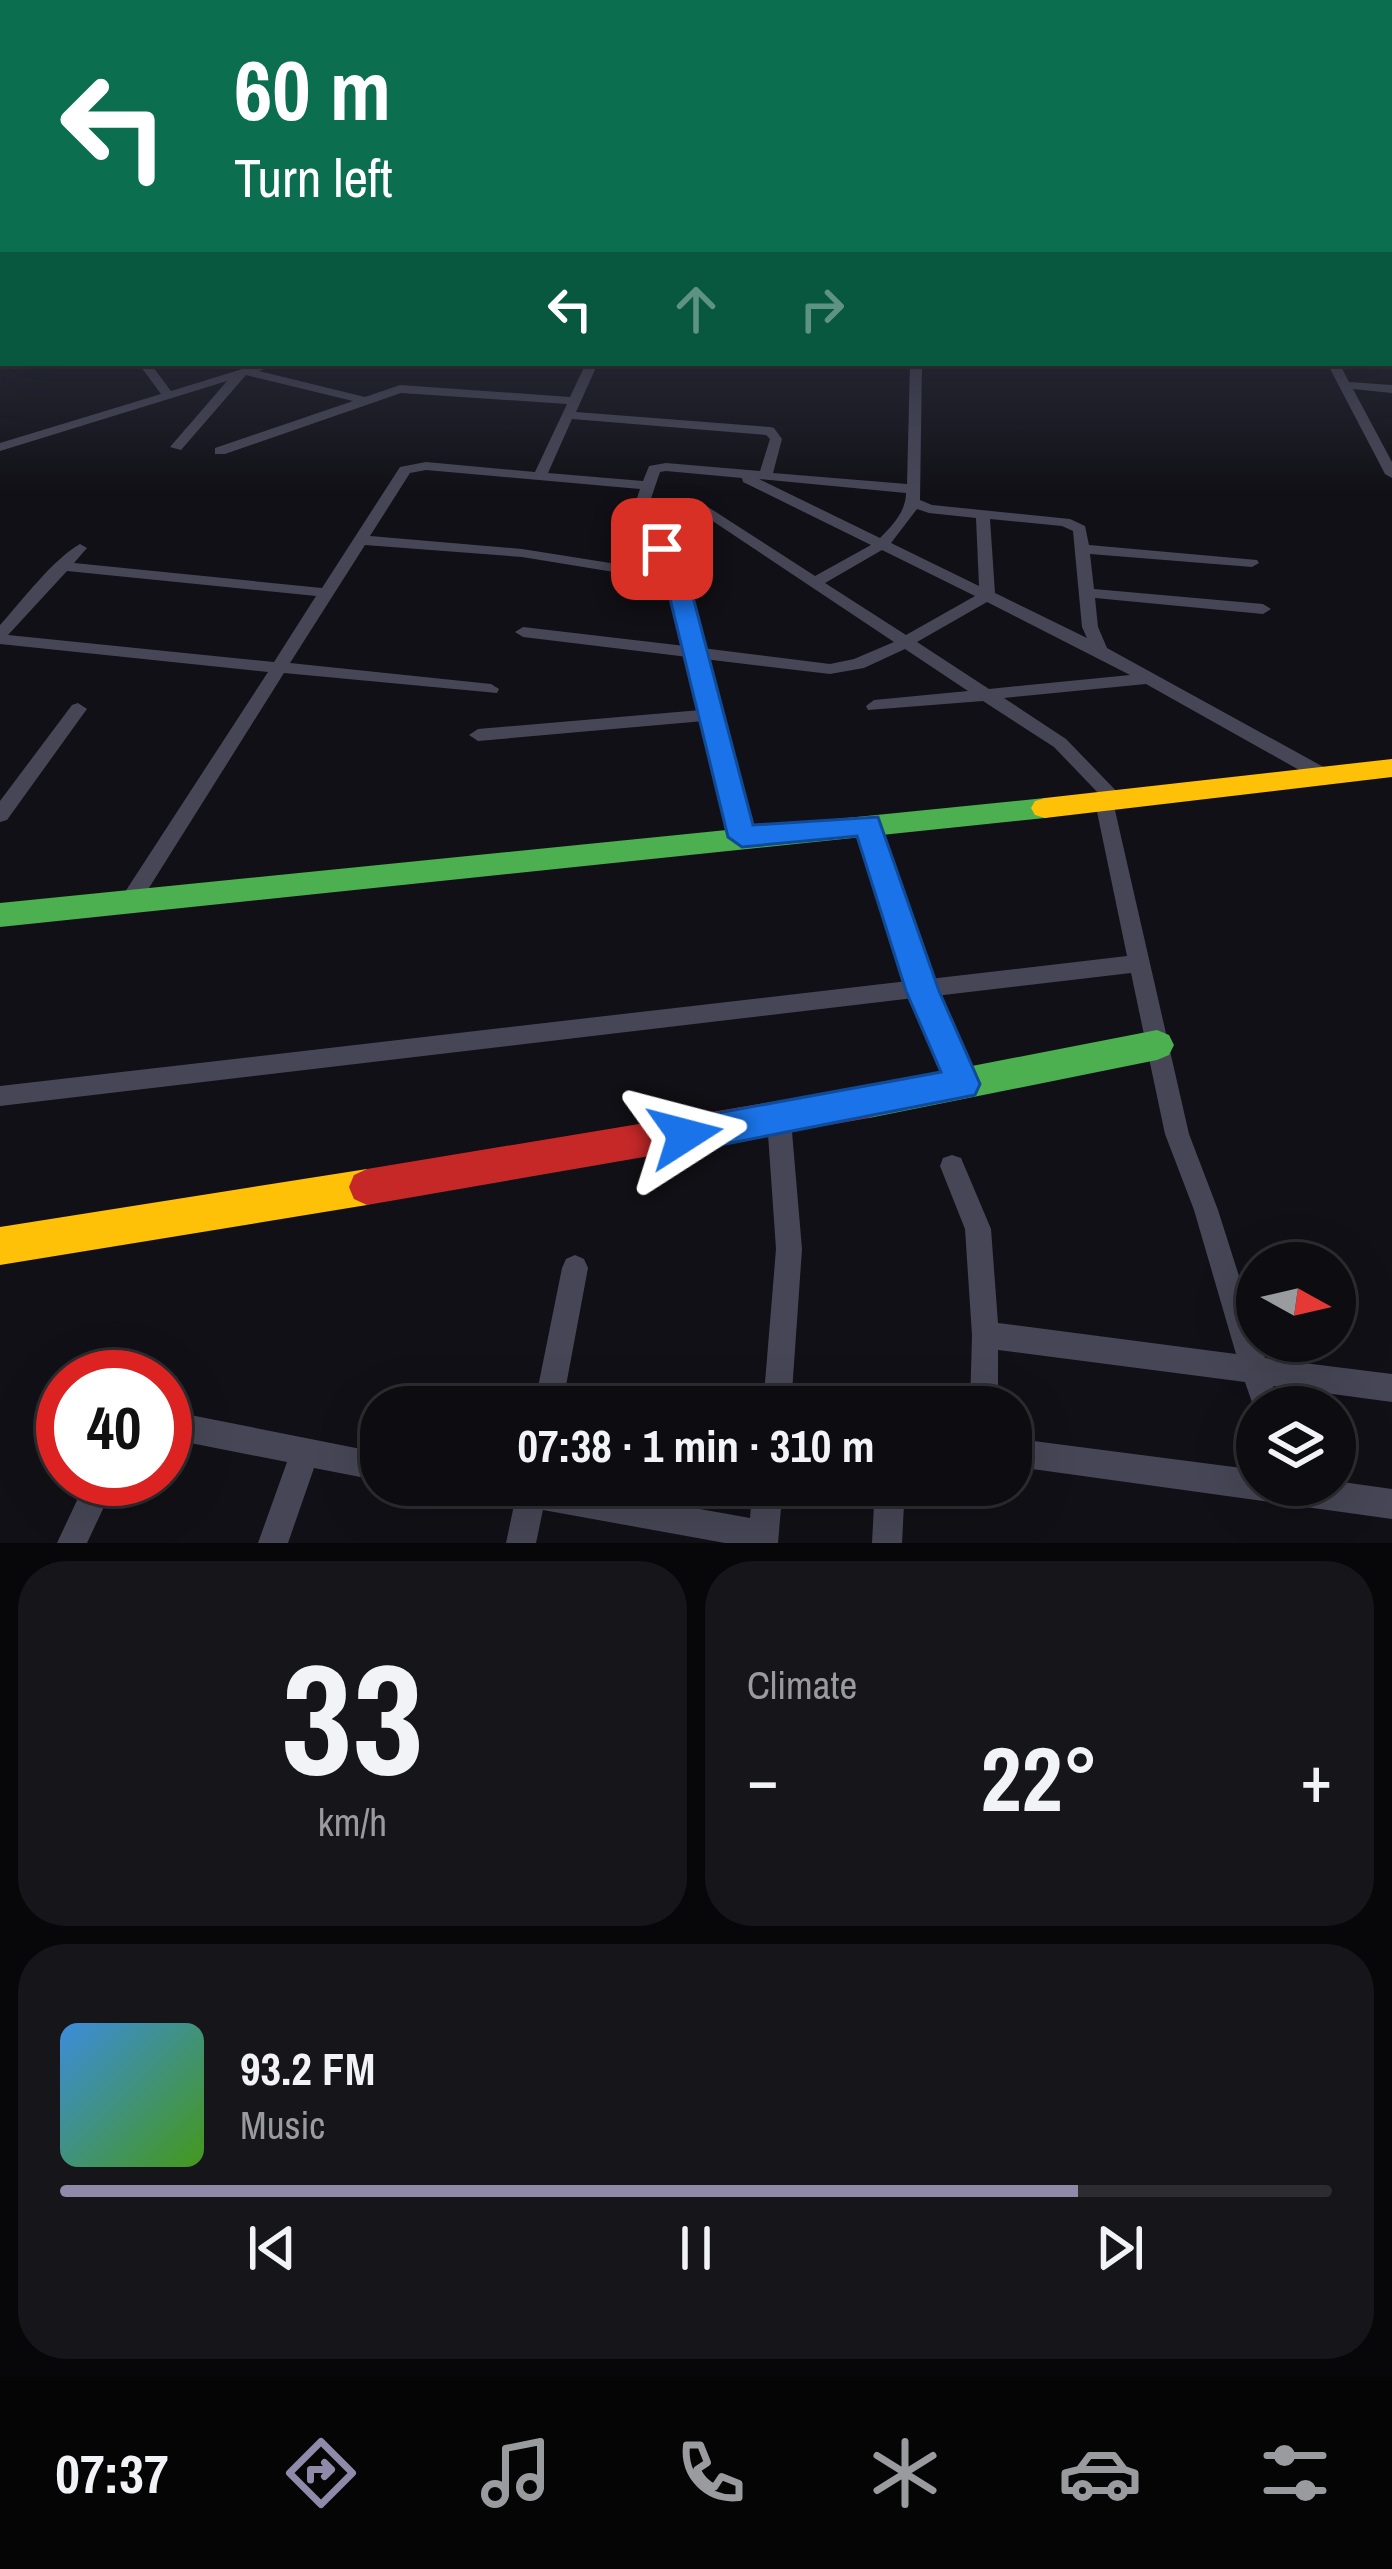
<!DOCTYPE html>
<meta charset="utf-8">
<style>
:root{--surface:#0d0c10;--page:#161519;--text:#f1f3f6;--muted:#9a9b9f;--line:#2d2c30;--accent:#8f8aa9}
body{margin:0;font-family:"Archivo Narrow",sans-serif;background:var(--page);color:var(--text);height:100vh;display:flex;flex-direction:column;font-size:45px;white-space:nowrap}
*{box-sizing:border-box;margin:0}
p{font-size:39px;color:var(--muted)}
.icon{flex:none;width:66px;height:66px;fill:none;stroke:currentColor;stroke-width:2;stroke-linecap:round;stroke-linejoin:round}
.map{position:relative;height:1543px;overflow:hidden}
.sheet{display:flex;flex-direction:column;gap:18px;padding:18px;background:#070709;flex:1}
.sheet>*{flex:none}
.hud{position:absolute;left:0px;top:0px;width:1392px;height:366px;box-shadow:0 12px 48px #0002,0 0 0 3px var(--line);background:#0b6e4f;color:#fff;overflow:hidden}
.needle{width:78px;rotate:98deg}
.fabs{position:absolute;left:1236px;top:1242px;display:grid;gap:24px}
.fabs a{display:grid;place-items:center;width:120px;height:120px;border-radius:50%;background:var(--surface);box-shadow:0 12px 48px #0002,0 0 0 3px var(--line);font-size:60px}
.speed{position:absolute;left:36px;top:1350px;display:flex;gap:24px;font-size:60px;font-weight:700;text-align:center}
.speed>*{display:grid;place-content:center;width:156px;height:156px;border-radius:50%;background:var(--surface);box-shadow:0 12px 48px #0002,0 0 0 3px var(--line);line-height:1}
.speed .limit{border:18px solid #d22;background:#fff;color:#111}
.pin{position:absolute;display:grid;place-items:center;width:102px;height:102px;color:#fff;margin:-51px;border-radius:24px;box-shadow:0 6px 18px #0006}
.me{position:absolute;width:132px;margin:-66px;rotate:81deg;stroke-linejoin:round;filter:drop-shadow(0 0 9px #0008)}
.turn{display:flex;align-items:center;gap:42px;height:252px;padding:0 36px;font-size:54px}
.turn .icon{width:156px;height:156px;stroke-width:2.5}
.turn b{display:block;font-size:84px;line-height:102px}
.lanes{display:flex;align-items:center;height:114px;padding:0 36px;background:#0003;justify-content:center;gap:60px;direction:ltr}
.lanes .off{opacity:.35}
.big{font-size:90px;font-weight:700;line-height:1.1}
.sheet .card{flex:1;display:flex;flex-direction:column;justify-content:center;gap:18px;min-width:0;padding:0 42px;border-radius:48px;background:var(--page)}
.sheet .dial{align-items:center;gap:0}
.dial b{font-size:156px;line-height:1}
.song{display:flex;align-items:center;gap:36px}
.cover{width:144px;height:144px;border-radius:18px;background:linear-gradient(135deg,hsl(210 70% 55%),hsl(100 70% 35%))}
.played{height:12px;border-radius:6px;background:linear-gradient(90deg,var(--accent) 80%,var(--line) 80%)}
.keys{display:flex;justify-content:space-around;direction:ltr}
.heat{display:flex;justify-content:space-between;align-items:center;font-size:66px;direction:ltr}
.sheet .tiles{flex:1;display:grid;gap:18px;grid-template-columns:1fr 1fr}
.card:last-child{grid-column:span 2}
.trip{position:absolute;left:360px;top:1386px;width:672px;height:120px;border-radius:48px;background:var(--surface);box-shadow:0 12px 48px #0002,0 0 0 3px var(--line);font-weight:700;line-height:120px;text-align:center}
.menu{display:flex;height:192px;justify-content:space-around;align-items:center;background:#050506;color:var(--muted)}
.menu .icon{width:84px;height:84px}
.menu .on{color:var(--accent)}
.menu b{font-size:54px;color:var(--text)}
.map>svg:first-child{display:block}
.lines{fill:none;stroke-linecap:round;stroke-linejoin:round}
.street{fill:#474656;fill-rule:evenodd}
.fast{fill:#4caf50;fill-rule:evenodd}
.slow{fill:#ffc107;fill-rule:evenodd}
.jam{fill:#c62828;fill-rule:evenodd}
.route{fill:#1a73e8;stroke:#114b97;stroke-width:3}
</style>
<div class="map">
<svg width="1392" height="1543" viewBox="0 0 1392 1543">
<rect width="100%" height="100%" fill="#111016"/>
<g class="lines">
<path class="street" d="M1389,281L1392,282V288L1389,287Z
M0,287L3,288V299L0,298Z
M1389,304L1392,305V311L1389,310Z
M0,309H3V316H0Z
M138,363H150L171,391L262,363H280L259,371L365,397L400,385L570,397L586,363H598L576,412L770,427L774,428L782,439L773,473L907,484L910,363H922L920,500L932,505L1070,519L1085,526L1089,545L1257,560L1259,563L1252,567L1090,554L1094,589L1263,604L1271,609L1263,614L1095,598L1098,627L1107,648L1329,770L1332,775L1329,780H1317L1146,684L1004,698L1066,739L1125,800L1123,805L1114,806L1189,1134L1218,1210L1265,1358L1392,1374V1402L1273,1386L1280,1407H1257V1417L1245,1382L998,1350V1407H970L972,1335L965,1229L940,1166L943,1158L952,1155L961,1158L991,1229L998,1323L1236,1354L1194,1210L1165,1134L1131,973L935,996L974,1084L971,1091L963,1094L955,1091L914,998L0,1106V1086L908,981L859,825L861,820H875L877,825L929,979L1127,956L1095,802L1101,796L1054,747L983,701L868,710L866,706L874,700L968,691L905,649L864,668L830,674L704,659L752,837L749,842H735L732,837L704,721L478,741L469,735L478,729L701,710L688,657L523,637L515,632L523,627L685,646L669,581L522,557L365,545L290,663L491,684L499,689L497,693L284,673L137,907L130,909L123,907L120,901L123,895L268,672L0,644V625C23,600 52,560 80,544L87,548L74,563L322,588L400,467L426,462L535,472L567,404L401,393L225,454H215V448L353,401L246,375L181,450L170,447L227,381L0,451V443L161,394ZM572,419L766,435L770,439L760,471L666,463L649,466L643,481L548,473ZM426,470L640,489L631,516L667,572L522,549L370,536L410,473ZM666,471L742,478L743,482L871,545L815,576L708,507H698L696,510L894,642L854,659L830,664L702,648L680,568L645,516L660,472ZM759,479L906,493C906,511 893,525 880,538ZM917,509L929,513L976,518L979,586L891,543ZM990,519L1062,526L1073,531L1082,627L1087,638L995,593ZM882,550L975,596L906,635L825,583ZM67,571L316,596L274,662L8,635ZM987,602L1130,675L989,689L917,642Z
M1327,363H1339L1349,382L1392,385V393L1353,389L1392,462V478L1385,474Z
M78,703L87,709L84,713L7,820L0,822V801L72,705Z
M779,1109L787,1112L791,1120L802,1249L791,1407H763L776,1249L767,1120L771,1112Z
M575,1255L584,1259L588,1268L562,1407H534L562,1268L566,1259Z
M165,1410L381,1453V1481L314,1468L288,1543H258L287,1462L165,1438Z
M1011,1438L1257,1470V1485H1335V1481L1392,1489V1519L1011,1466Z
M87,1479H117L87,1543H57Z
M469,1485H566L750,1518L753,1485H783L778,1543H725L543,1510L536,1543H506L514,1505L474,1495Z
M875,1485H905L902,1543H872Z"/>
<path class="fast" d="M1045,798L1055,801L1059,808L1055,815L1045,818L0,927V903Z
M1157,1030L1169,1035L1174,1045L1169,1055L1157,1060L869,1118L857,1113L852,1102L857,1091L869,1086Z"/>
<path class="slow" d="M1392,759V777L1045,818L1035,815L1031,808L1035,801L1045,798Z
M367,1169L380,1175L385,1187L380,1199L367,1205L0,1265V1227Z"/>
<path class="jam" d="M869,1086L881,1091L886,1102L881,1113L869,1118L367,1205L354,1199L349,1187L354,1175L367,1169Z"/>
</g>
<linearGradient id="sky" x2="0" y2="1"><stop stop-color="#09090c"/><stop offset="0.56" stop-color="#323747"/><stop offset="1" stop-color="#323747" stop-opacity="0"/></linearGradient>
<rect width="1392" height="492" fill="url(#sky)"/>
<path class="route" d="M662,542L669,544L688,578L753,825L878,817L939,991L980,1084L975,1095L685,1152L672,1147L667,1135L672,1123L685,1119L941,1072L906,991L857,836L742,847L728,837L665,578L650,549Z"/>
</svg>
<div class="fabs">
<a><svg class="needle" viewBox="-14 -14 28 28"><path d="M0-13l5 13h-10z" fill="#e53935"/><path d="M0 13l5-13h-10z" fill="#9a9b9f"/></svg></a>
<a><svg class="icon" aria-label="layers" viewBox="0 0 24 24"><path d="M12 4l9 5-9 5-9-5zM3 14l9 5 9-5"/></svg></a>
</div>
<div class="speed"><div class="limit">40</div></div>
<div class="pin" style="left:662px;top:549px;background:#d93025"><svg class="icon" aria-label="arrive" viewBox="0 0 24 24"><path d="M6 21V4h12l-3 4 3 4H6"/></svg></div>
<svg class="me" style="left:685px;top:1135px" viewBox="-20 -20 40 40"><path d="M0-17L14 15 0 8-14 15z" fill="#1a73e8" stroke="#fff" stroke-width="4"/></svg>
<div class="trip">07:38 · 1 min · 310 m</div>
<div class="hud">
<div class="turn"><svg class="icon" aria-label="left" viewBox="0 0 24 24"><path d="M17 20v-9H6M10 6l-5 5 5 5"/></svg><div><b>60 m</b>Turn left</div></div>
<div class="lanes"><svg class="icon" aria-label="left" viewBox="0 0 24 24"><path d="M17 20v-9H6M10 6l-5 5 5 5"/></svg><svg class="icon off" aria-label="ahead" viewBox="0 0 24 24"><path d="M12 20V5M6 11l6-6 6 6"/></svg><svg class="icon off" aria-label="right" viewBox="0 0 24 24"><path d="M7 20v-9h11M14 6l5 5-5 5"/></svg></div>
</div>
</div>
<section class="sheet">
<div class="tiles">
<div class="card dial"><b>33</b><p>km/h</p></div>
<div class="card"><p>Climate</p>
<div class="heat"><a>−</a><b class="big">22°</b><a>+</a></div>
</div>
<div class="card">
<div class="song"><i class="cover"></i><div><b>93.2 FM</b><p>Music</p></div></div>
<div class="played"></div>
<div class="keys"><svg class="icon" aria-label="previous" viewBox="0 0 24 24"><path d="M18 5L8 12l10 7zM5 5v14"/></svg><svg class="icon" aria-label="pause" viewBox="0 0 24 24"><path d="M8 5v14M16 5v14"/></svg><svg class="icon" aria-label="next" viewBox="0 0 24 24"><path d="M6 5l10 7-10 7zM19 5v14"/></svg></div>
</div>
</div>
</section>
<nav class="menu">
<b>07:37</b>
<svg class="icon on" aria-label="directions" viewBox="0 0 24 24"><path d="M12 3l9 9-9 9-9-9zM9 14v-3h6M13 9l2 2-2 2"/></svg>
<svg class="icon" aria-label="music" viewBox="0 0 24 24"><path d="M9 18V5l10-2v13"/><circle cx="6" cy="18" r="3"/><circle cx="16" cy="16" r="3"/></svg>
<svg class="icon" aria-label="phone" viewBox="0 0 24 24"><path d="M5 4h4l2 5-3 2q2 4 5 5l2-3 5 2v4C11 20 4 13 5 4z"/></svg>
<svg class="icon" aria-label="climate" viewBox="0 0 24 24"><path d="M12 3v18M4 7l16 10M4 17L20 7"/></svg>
<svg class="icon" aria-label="car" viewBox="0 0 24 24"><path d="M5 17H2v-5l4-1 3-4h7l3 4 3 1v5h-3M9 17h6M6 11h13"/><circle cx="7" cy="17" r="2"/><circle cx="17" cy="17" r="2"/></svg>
<svg class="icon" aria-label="filters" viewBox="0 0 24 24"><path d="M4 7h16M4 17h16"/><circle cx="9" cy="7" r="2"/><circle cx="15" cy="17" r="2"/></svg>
</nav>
